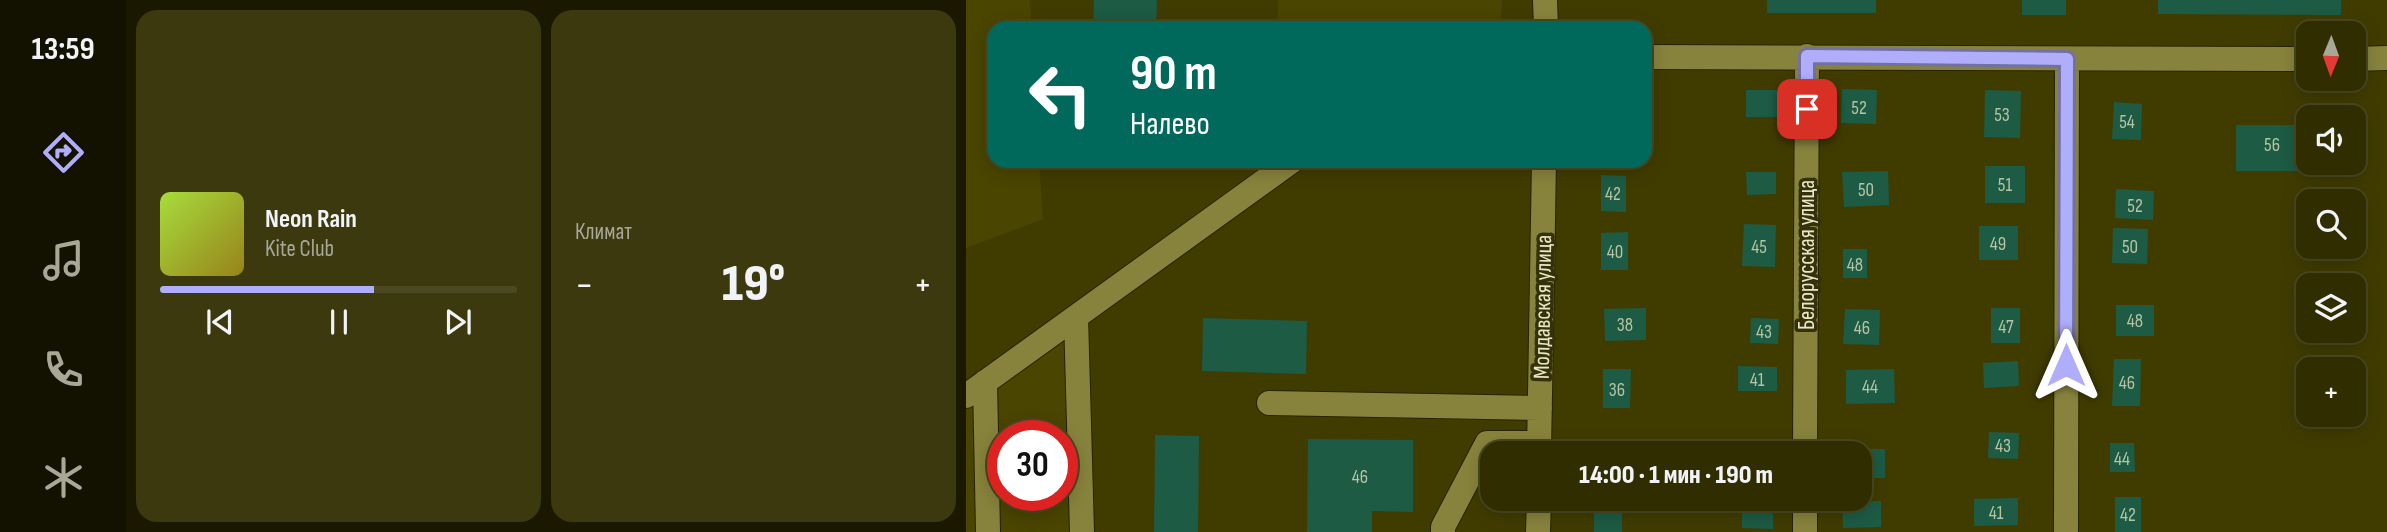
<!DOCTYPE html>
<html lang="ru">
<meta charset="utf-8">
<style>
:root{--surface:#302d00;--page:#3c390f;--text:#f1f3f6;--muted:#a8a899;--line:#4b4922;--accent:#b0aefa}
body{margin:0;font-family:"Sofia Sans Condensed",sans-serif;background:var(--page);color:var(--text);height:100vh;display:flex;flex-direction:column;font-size:26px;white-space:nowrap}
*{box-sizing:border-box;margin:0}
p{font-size:23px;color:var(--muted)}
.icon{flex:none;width:38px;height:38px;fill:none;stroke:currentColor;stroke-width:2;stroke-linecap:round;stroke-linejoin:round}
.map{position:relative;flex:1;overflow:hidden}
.panel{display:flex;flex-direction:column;gap:10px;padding:10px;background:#1a1900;width:840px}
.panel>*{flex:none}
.guide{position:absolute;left:21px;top:21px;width:665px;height:147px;border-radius:21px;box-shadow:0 4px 18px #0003,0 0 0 2px var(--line);background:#00695c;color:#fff;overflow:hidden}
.needle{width:46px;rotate:181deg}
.tools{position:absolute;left:1330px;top:21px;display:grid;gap:14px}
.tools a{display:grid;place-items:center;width:70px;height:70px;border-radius:14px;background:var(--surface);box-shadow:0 4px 18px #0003,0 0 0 2px var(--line);font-size:35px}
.speed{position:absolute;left:21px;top:420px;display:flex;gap:14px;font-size:35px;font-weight:700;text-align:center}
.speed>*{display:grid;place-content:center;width:91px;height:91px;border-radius:50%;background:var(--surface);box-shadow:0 4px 18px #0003,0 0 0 2px var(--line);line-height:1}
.speed .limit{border:10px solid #d22;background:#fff;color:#111}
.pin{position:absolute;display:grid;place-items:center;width:60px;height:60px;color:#fff;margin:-30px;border-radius:14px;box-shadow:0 4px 10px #0006}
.me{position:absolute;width:77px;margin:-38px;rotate:0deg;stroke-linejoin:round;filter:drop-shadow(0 0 5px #0008)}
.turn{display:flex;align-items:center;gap:24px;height:147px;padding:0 28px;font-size:32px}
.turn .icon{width:91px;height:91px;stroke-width:2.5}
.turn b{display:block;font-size:49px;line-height:60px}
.big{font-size:52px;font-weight:800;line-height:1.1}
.panel .card{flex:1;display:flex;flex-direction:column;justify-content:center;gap:10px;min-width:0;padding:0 24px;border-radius:21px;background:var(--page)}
.song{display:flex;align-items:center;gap:21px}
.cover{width:84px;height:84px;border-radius:10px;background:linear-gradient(135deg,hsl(80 70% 55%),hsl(50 70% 35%))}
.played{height:7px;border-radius:4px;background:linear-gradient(90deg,var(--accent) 60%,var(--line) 60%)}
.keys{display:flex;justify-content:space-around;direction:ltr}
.heat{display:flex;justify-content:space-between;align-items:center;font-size:38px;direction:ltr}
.panel .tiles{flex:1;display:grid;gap:10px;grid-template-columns:repeat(2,1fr)}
.trip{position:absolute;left:514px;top:441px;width:392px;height:70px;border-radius:21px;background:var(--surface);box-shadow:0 4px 18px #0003,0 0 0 2px var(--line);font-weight:800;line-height:70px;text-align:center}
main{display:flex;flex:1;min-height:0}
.tabs{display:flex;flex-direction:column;width:126px;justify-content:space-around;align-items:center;background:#131200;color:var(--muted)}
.tabs .icon{width:49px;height:49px}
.tabs .on{color:var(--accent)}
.tabs b{font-size:32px;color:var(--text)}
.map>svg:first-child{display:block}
.built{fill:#4a4500;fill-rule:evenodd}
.building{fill:#1d5b44}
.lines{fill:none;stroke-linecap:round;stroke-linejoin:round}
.minor-casing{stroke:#262300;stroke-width:26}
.minor{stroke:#88833c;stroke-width:24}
.route-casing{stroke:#7271a2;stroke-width:18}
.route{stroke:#b0aefa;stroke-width:12}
.labels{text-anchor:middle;stroke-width:7;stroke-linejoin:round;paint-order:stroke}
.number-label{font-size:19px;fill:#b6c4a4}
.street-label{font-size:23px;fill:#e9e7c4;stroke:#35320b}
</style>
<main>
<nav class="tabs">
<b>13:59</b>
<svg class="icon on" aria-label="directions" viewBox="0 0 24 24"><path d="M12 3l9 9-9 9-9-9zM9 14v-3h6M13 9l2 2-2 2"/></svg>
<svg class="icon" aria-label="music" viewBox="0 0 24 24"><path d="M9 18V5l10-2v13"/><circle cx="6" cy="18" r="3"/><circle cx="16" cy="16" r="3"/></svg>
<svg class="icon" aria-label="phone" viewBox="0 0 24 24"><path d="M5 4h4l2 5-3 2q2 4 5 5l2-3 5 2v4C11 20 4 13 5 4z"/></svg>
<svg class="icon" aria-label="climate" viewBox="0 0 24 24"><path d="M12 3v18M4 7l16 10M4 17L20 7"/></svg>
</nav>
<section class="panel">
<div class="tiles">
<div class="card">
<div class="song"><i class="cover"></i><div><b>Neon Rain</b><p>Kite Club</p></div></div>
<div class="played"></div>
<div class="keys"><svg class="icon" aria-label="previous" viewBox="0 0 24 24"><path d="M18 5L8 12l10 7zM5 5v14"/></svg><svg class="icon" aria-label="pause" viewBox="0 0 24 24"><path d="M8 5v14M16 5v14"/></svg><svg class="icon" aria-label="next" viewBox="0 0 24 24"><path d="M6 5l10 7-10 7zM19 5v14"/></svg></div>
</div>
<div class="card"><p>Климат</p>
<div class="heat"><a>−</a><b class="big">19°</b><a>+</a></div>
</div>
</div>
</section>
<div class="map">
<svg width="1421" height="532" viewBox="0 0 1421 532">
<rect width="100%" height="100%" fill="#403c00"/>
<path class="built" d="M0,0H64L66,28H28V161H73L77,219L0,248Z
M312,0H536L535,23L516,28H311Z
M101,334L105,532H0V409ZM37,436H96V495H37Z"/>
<path class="building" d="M128,0H191L190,28H127Z
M801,0H910V13H801Z
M1056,0H1100V15H1056Z
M1192,0H1375V15L1192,14Z
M876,89L911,90L910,124L875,123Z
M780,90H812V117H780Z
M1019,90L1055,91L1054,138L1018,137Z
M1148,102L1176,104L1175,140L1146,139Z
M1270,125H1342V163H1384V171H1270Z
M1019,166H1059V203H1019Z
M922,171L923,205L878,207L876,172Z
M780,172H810V194L781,195Z
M635,175L660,176V212L635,211Z
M1150,189L1188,191L1187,220L1149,218Z
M778,224L810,225L809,267L776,266Z
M1013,226H1052V260H1013Z
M1147,228L1182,229L1181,264L1146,263Z
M662,232V270H635V233Z
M877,249H901V278H877Z
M1150,305H1188V336H1150Z
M680,308V340L639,341L638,309Z
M1025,308H1054V343H1025Z
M879,309L914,310L913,345L877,344Z
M237,318L341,321L340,374L236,371Z
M785,318L813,319L812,344L784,343Z
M1148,359H1175L1174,406H1146Z
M1052,361L1053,386L1018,388L1017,363Z
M772,366L811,367V391H772Z
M637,369H665L664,408H637Z
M928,369L929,403L880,404V370Z
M1023,432L1053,433L1052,459L1022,458Z
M189,435L233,436L232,532H188Z
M342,439L447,440V512L406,511V532H341Z
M1144,443H1168L1169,472H1144Z
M877,449H919V478H894V453H877Z
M1149,497H1175V532H1149Z
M1052,498V525L1008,526V499Z
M915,501V527L877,528L876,502Z
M776,508H807V529L776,528Z
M628,510H656V532H628Z"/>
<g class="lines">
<defs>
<path id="minor" d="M579,0L580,28
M679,57L1342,59
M1388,59L1421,58
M110,317L116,532
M19,382L22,532
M0,396L326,161
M303,403L574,408
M573,453L578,161
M839,453L841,56
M477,532V527L521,443H574
M572,532L573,499
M839,532V499
M1100,532L1101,59"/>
</defs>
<use href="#minor" class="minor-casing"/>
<use href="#minor" class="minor"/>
</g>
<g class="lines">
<defs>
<path id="route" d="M841,109V56L1101,59L1100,365"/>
</defs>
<use href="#route" class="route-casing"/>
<use href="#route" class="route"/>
</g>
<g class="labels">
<g class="number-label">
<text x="893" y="114">52</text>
<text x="1036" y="121">53</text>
<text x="1161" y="128">54</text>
<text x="1306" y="151">56</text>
<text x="1039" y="191">51</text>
<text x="900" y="196">50</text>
<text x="647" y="200">42</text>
<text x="1169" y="212">52</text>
<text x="1032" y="250">49</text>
<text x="793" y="253">45</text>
<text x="1164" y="253">50</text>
<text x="649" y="258">40</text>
<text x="889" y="271">48</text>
<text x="1169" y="327">48</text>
<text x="659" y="331">38</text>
<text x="1040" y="333">47</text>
<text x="896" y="334">46</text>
<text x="798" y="338">43</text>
<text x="791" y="386">41</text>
<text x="1161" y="389">46</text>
<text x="904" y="393">44</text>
<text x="651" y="396">36</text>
<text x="1037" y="452">43</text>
<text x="1156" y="465">44</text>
<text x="394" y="483">46</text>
<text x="1030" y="519">41</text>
<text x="1162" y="521">42</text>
</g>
<g class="street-label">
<text transform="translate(840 255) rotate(-90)" y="8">Белорусская улица</text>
<text transform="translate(576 307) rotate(-89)" y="8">Молдавская улица</text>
</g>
</g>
</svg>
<div class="tools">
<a><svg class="needle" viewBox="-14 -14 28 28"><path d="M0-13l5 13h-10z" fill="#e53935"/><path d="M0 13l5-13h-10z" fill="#a8a899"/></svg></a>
<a><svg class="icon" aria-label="sound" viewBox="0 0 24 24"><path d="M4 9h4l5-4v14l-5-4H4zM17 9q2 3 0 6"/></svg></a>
<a><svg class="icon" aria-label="search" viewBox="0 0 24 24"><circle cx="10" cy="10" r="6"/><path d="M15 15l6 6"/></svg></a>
<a><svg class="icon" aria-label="layers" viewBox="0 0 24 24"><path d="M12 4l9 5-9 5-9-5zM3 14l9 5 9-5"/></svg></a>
<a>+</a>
</div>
<div class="speed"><div class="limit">30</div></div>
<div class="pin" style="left:841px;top:109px;background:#d93025"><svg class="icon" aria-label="arrive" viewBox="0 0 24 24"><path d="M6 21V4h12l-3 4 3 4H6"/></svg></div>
<svg class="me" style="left:1100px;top:365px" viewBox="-20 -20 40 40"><path d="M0-17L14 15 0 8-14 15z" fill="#b0aefa" stroke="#fff" stroke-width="4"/></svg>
<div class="trip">14:00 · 1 мин · 190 m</div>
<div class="guide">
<div class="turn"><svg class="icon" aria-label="left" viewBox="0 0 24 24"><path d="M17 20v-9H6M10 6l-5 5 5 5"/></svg><div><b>90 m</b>Налево</div></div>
</div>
</div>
</main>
